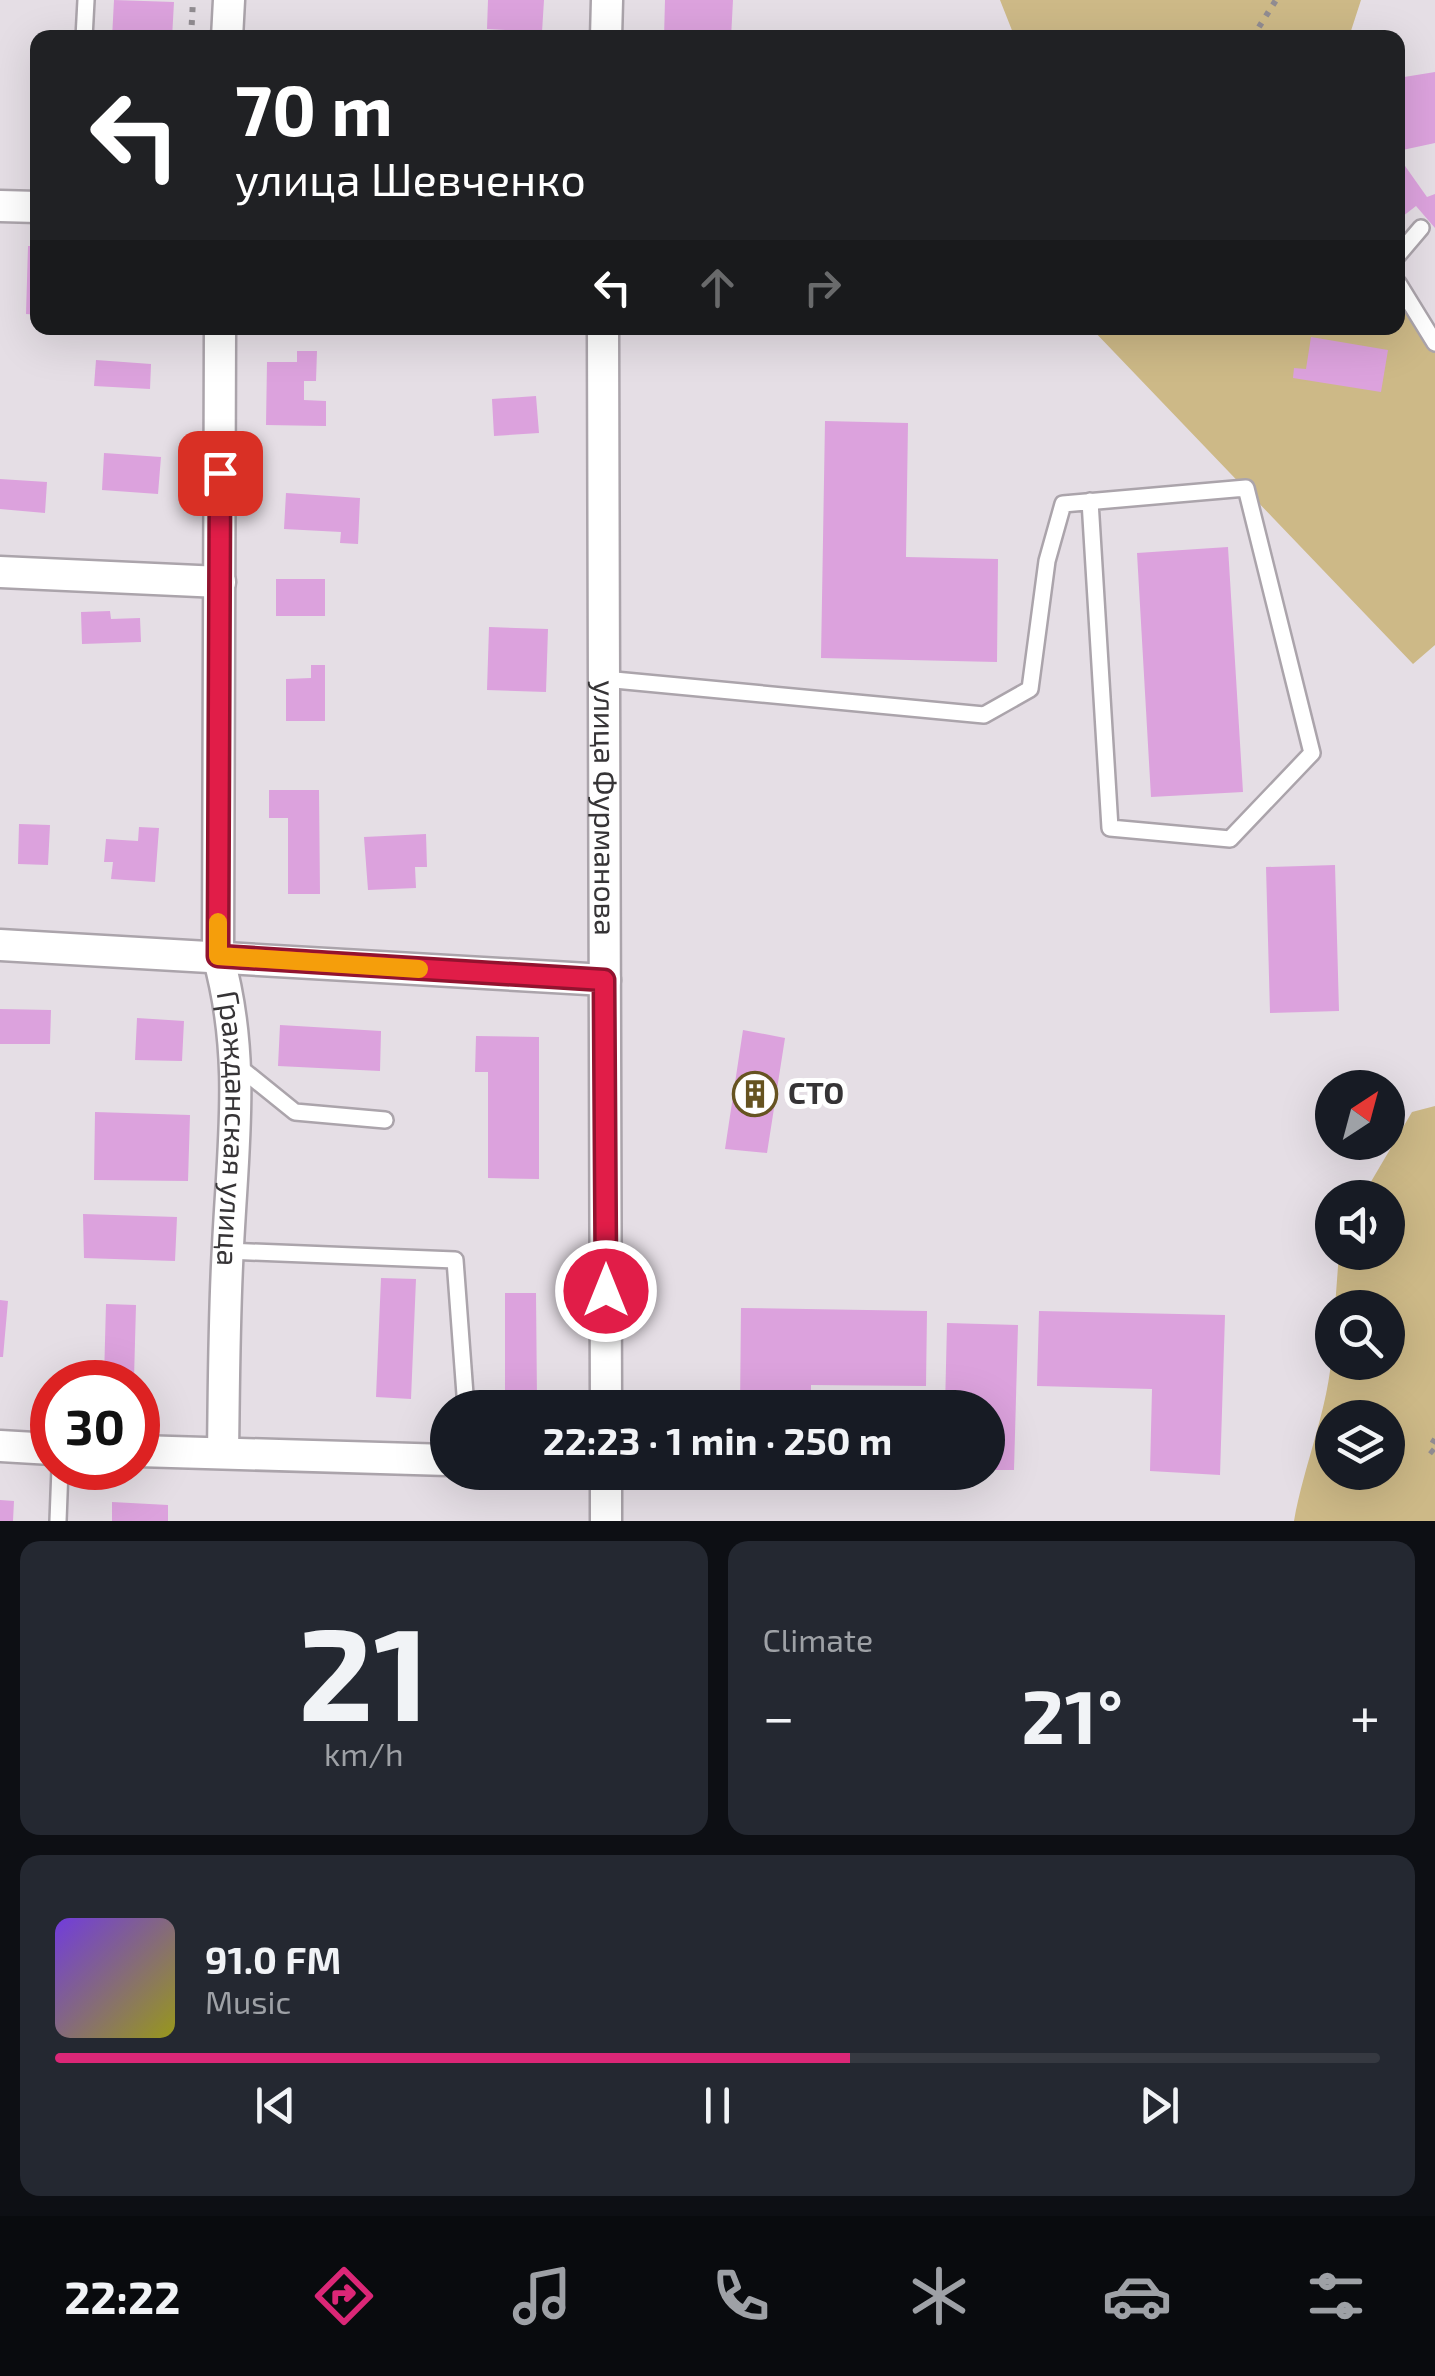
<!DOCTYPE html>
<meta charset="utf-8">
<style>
:root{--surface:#171b24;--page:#242831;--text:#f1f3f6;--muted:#9ea1a6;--line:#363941;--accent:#db2777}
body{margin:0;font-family:"Exo 2",sans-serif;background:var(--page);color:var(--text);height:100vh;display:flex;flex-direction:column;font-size:38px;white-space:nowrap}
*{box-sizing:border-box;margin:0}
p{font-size:32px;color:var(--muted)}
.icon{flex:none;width:55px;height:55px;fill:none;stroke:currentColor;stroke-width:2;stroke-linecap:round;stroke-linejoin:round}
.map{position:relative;height:1521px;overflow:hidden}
.sheet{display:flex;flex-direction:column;gap:20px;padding:20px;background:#0d0f14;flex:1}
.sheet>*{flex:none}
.top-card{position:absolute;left:30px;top:30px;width:1375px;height:305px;border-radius:20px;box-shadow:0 10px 40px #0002;background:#202124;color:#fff;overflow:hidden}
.needle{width:65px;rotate:36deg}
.controls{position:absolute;left:1315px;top:1070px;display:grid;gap:20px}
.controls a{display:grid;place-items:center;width:90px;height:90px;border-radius:50%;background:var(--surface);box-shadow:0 10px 40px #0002;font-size:50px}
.speed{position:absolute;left:30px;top:1360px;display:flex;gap:20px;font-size:50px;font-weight:700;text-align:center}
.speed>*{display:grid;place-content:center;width:130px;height:130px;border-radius:50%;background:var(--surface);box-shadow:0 10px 40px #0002;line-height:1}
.speed .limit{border:15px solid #d22;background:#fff;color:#111}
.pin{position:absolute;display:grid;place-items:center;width:85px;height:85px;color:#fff;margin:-42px;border-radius:20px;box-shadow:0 5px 15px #0006}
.me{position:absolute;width:110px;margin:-55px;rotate:0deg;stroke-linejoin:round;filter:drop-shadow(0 0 8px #0008)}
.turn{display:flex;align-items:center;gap:35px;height:210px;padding:0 40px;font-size:45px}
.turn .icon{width:130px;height:130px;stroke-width:2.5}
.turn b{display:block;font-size:70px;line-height:85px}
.lanes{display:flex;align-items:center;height:95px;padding:0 40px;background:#0003;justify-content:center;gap:50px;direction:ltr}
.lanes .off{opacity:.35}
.big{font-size:75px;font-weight:700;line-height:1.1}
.sheet .card{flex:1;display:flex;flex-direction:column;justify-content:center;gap:15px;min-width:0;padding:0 35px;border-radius:20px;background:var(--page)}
.sheet .dial{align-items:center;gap:0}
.dial b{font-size:130px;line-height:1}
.song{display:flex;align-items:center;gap:30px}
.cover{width:120px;height:120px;border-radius:15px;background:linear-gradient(135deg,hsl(260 70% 55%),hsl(60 70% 35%))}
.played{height:10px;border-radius:5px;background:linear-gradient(90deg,var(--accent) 60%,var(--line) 60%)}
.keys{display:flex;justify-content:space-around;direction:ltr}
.heat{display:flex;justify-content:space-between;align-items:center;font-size:55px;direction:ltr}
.sheet .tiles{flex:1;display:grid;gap:20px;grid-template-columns:1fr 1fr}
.card:last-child{grid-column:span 2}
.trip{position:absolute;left:430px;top:1390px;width:575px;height:100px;border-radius:50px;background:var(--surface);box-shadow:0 10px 40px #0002;font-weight:700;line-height:100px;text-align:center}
.dock{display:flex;height:160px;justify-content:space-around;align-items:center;background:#090b0e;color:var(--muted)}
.dock .icon{width:70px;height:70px}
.dock .selected{color:var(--accent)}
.dock b{font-size:45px;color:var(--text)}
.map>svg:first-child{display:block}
.grass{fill:#cdb987;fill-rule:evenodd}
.building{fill:#dca2dd}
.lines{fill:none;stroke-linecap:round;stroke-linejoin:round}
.service-casing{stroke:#aba4ab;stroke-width:20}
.minor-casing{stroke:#aba4ab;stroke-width:35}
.path{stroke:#918c91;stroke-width:6;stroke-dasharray:5 8;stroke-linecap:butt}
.service{stroke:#fff;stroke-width:15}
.minor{stroke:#fff;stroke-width:30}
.route-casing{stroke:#92132f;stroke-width:25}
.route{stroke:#e11d48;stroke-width:18}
.slow{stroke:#f59e0b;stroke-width:18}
.labels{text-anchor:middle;stroke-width:10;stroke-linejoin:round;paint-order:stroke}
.street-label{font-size:30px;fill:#363436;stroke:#fff}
.poi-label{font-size:30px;font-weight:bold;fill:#363436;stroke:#fff;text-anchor:start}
</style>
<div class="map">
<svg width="1435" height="1521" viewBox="0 0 1435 1521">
<rect width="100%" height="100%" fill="#e5dee5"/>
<path class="grass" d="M1000,0H1361L1349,37L1015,38Z
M1398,300L1435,353V645L1413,664L1091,328H1398Z
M1435,1106V1521H1294C1304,1464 1329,1408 1332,1350V1362H1388V1308L1335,1307L1339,1253L1388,1252V1198L1362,1197L1412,1112ZM1332,1418H1388V1472H1332Z"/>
<path class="building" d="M114,0L174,2L172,38H112Z
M488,0H544L542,32L487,29Z
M665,0H733L731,38H664Z
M1435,72V143L1398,151V78Z
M1398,156L1427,197L1435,194V228L1416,206L1398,220Z
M28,246H38V315L26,314Z
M1311,337L1388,350L1381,392L1293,378L1294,368L1306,369Z
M297,351H317L316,381H304V400L326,401V426L266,425L267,362H297Z
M96,360L151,364L150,389L94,386Z
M536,396L539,433L494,436L492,399Z
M825,421L908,423L906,557L998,559L997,662L821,658Z
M104,453L161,457L158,494L102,490Z
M0,479L47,482L45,513L0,509Z
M286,493L360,498L358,544L340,543L341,532L284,529Z
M1228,547L1243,792L1151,797L1137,553Z
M276,579H325V616H276Z
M110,611L111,619L140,618L141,642L82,644L81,612Z
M489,627L548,629L546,692L487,690Z
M311,665H325V721H286V679L311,678Z
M269,790H319L320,894H288V818H269Z
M19,824L50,825L48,865L18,864Z
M139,827L159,828L155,882L111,879L113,862H104L106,839L138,841Z
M426,834L427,867H415L416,888L368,890L364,837Z
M1335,865L1339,1011L1270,1013L1266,867Z
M0,1009L51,1010L50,1044H0Z
M137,1018L184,1021L182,1061L135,1060Z
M280,1025L381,1031L380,1071L278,1066Z
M743,1030L785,1038L767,1153L725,1149Z
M476,1036L539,1037V1179L488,1178V1072H475Z
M95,1112L190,1115L188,1181L94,1180Z
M83,1214L177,1217L175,1261L84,1258Z
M381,1278L416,1279L411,1399L376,1397Z
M505,1293H536L537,1401H505Z
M0,1300L8,1301L3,1357H0Z
M106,1304L136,1305L134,1379L104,1378Z
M741,1308L927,1311L926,1386L811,1385V1408H740Z
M1039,1311L1225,1315L1220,1475L1150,1471L1152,1389L1037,1386Z
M947,1323L1018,1325L1014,1470H988V1408H945Z
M0,1500L14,1501L13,1521H0Z
M112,1502L168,1505V1521H112Z"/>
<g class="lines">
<defs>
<path id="service" d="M84,38L86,0
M1398,255L1421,228
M1398,283L1435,343
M604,679L984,715L1030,689L1047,561L1063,504L1246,488L1312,753L1230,839L1110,828L1090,501
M238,1066L295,1112L385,1120
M227,1251L455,1260L466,1408
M58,1521L60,1468"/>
<g id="minor">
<path d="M227,38L229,0"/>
<path d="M606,38L607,0"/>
<path d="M0,206L38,207"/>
<path id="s1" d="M220,328L218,956C246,1056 233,1144 228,1246C224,1315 224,1384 223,1453"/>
<path id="s2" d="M603,328L606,1408"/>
<path d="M0,572L220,582"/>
<path d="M0,945L605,980"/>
<path d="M0,1446L52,1449"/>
<path d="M138,1451L448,1460"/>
<path d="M606,1472V1521"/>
</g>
</defs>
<use href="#service" class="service-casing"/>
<use href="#minor" class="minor-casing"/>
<path class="path" d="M191,38L193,0
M1252,38L1276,0
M1435,1439L1429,1449L1435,1454"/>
<use href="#service" class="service"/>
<use href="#minor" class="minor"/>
</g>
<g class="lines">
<defs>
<path id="route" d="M220,473L218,956L604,980L606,1291"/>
</defs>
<use href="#route" class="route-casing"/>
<use href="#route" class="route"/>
<path class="slow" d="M218,922V956L419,969"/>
</g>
<defs>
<symbol id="building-ring" viewBox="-11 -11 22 22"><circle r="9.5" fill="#fff" stroke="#665321" stroke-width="1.5"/><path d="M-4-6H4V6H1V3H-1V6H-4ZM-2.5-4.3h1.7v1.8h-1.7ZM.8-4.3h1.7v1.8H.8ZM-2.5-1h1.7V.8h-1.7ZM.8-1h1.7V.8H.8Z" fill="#665321"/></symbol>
</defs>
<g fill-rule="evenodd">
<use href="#building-ring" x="730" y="1069" width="50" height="50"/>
</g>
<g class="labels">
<g class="street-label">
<text dy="10" stroke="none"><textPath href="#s2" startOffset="480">улица Фурманова</textPath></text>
<text dy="10" stroke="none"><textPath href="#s1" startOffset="802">Гражданская улица</textPath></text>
</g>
<g class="poi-label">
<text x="788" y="1104">СТО</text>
</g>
</g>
</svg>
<div class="controls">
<a><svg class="needle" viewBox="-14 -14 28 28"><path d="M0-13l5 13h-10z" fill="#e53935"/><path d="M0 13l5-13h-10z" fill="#9ea1a6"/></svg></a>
<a><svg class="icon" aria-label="sound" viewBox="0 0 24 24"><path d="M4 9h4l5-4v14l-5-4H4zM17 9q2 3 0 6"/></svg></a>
<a><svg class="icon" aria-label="search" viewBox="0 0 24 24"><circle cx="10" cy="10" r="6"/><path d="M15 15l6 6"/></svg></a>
<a><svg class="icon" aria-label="layers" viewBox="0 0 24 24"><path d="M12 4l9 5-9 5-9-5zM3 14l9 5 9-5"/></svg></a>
</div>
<div class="speed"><div class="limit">30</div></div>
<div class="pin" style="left:220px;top:473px;background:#d93025"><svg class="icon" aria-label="arrive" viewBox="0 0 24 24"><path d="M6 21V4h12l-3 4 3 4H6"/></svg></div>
<svg class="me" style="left:606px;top:1291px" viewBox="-20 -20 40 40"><circle r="17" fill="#e11d48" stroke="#fff" stroke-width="3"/><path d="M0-11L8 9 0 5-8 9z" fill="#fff"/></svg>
<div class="trip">22:23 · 1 min · 250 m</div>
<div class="top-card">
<div class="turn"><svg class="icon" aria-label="left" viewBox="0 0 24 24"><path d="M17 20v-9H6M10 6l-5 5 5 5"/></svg><div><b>70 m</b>улица Шевченко</div></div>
<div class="lanes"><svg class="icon" aria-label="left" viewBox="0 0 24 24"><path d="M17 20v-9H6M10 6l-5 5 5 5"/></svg><svg class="icon off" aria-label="ahead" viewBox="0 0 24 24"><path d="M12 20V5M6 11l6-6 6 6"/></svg><svg class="icon off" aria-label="right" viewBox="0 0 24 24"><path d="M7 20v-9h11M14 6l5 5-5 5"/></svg></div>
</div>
</div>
<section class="sheet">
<div class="tiles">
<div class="card dial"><b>21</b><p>km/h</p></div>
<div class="card"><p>Climate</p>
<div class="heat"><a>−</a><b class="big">21°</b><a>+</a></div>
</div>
<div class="card">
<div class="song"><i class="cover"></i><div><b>91.0 FM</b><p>Music</p></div></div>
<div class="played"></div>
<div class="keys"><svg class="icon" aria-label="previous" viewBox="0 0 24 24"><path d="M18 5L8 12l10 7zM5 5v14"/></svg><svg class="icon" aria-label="pause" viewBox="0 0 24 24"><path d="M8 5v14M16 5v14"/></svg><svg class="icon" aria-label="next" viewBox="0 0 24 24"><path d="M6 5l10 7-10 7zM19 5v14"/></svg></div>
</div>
</div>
</section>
<nav class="dock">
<b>22:22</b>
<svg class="icon selected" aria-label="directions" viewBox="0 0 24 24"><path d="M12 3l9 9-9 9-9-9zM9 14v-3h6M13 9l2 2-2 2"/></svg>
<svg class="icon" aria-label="music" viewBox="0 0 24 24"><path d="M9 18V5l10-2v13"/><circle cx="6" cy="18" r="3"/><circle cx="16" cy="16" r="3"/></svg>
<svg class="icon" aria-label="phone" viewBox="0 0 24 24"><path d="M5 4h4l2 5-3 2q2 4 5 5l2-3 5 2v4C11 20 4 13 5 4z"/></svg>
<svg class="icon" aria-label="climate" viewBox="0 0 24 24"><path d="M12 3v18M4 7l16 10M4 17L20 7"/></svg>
<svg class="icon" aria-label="car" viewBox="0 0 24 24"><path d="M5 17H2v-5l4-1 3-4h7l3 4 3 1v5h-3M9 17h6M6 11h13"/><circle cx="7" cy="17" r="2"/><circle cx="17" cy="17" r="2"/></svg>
<svg class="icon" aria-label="filters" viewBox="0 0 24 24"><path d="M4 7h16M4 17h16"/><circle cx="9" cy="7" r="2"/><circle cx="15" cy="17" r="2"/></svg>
</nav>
